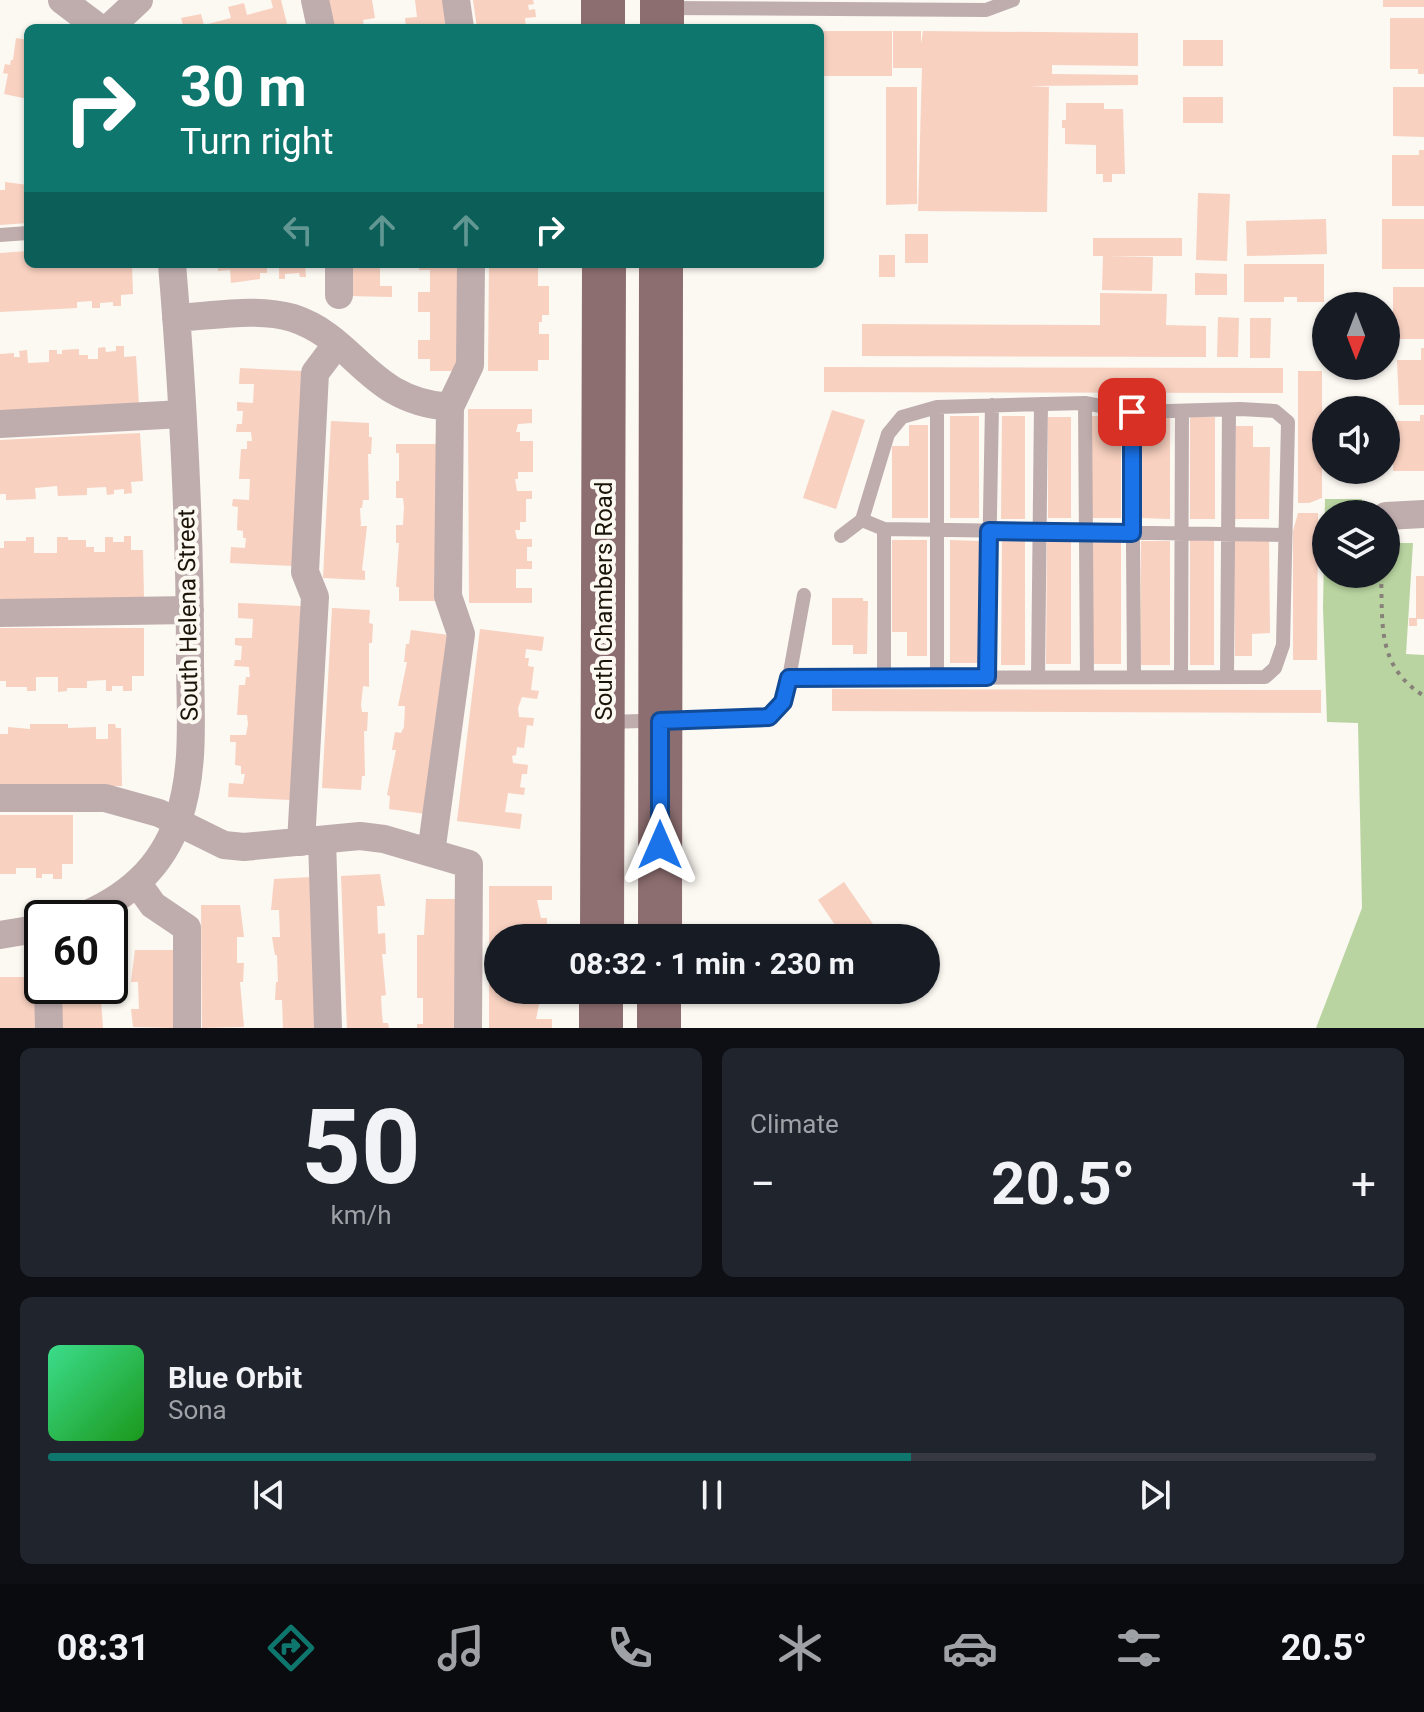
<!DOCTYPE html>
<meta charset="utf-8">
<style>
:root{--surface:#171b24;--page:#20242c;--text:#f1f3f6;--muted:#9ea1a6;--line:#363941;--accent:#0f766e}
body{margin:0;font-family:Roboto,sans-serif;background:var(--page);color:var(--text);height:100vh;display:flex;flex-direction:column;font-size:30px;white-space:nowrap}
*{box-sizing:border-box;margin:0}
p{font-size:26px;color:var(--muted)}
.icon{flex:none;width:44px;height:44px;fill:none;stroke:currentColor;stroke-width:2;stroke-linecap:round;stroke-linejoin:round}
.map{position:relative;height:1028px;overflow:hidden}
.side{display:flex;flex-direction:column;gap:20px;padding:20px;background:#0d0f14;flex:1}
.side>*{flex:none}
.guide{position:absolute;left:24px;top:24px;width:800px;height:244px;border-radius:12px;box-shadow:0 2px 6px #0004;background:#0f766e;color:#fff;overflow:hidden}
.needle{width:52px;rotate:180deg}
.controls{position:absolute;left:1312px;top:292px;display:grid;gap:16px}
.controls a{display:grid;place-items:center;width:88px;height:88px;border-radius:50%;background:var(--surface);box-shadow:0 2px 6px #0004;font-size:40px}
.speed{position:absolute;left:24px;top:900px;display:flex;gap:16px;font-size:40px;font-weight:700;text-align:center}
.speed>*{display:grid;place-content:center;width:104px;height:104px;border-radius:50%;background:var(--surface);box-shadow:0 2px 6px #0004;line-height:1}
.speed .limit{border:4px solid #111;border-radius:12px;background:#fff;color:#111}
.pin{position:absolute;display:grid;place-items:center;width:68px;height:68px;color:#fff;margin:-34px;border-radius:16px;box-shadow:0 4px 12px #0006}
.me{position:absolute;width:88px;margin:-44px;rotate:0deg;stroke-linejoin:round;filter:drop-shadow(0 0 6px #0008)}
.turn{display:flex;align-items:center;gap:28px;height:168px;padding:0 24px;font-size:36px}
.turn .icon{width:104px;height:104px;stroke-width:2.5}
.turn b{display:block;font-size:56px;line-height:68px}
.lanes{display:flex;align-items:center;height:76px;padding:0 24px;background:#0003;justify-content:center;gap:40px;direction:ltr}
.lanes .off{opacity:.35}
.big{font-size:60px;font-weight:700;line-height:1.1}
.side .tile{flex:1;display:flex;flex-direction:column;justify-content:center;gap:12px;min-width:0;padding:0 28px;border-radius:12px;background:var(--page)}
.side .dial{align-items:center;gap:0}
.dial b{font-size:104px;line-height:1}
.song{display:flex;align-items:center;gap:24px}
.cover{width:96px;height:96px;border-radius:12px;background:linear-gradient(135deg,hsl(150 70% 55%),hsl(120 70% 35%))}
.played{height:8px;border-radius:4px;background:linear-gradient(90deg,var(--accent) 65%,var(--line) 65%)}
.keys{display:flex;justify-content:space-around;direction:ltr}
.heat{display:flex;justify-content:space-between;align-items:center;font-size:44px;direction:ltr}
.side .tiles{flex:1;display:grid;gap:20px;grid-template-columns:1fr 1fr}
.tile:last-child{grid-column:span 2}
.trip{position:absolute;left:484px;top:924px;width:456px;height:80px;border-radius:40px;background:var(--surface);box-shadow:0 2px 6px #0004;font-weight:700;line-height:80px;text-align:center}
.dock{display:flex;height:128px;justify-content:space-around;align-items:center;background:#090b0e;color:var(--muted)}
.dock .icon{width:56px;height:56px}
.dock .selected{color:var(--accent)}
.dock b{font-size:36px;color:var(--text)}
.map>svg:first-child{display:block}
.green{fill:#b9d4a0}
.building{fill:#f8d1c0}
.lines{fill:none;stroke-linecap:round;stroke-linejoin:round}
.path{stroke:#878179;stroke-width:4;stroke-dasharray:4 6;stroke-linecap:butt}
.service{stroke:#bfadae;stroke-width:14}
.minor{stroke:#bfadae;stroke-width:28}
.primary{stroke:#8d6e70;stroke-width:44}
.route-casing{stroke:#114b97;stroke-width:20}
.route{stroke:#1a73e8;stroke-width:14}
.labels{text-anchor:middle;stroke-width:8;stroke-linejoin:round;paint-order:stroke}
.street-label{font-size:24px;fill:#1b1409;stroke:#fcf8f2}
</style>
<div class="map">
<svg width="1424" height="1028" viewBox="0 0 1424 1028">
<rect width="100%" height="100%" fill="#fcf8f2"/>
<path class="green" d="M1325,499H1362V514H1326V574H1386V543H1413L1406,654L1424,655V1028H1316L1362,908L1358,723L1327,722L1323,608Z"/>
<path class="building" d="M271,0H281L288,28H184L181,18L201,14L204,25L231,18L228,7L244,3L247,15L273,8Z
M329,0H372L375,18L363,20L364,28H334Z
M415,0H445L449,28H406L405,18L417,17Z
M473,0H533L534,4L528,5L529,10L535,9L536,17L525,18L526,28H477Z
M1383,0H1424V7H1383Z
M1390,18H1424V74H1418V69H1390Z
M820,31H892V76H820Z
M893,31H921V44L923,31L1138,33V66L1052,65V74L1138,75V85L1030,86L1049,87L1047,212L918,211L922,68H893Z
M16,38L28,40V99L4,94L8,74L3,73L5,64L10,65L11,60H13Z
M1183,40H1223V66H1183Z
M886,87H917V204L886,205Z
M1393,87H1424V137L1393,136Z
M1183,97H1223V123H1183Z
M1066,103H1104V109H1123L1125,174H1112V182H1103V174H1096V145L1065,144V128H1062V120H1066Z
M1419,150H1424V206H1392V155H1419Z
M5,182L28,185V223L0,225V190H5Z
M1198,193L1230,194L1227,261L1196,260Z
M1326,219L1327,254L1247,256L1246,221Z
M1382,219H1424V269H1382Z
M905,234H928V263H905Z
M1093,238H1182V256H1106L1153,257L1152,291L1102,290L1103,256H1093Z
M28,251V264H132L133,294L121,295V306H113V302L100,303V308H92V301L77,302V308L0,312V253Z
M879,255H895V277H879Z
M218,264H305L306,277H300L299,273L285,274V279H279V267L267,268V273H260V279L231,283L230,270L218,271Z
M350,264H380V286H392V297L350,296Z
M419,264H461V371H430V359H418V340H430V312H418V292H430V270H419Z
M489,264H538V286H549V315H542V322H539V334H549V360H538V371H488Z
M1244,264H1324V302H1297V297H1284V302H1244Z
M1195,273L1227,274V295H1195Z
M1393,287H1424V339H1393Z
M1100,293L1167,294L1166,325L1206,326V357L862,356V324L1100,325Z
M1218,317L1239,318L1238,357H1217Z
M1250,318H1271L1270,358H1250Z
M116,346H124V357L136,356L139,405L0,413V354L14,353V357H20L19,351L27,350L28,363L49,362V350H57V354H62V350L79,349V355H88V359H98V348L105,347L106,352L116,351Z
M1421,348H1424V405H1399L1397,360H1421Z
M824,367L1283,368V393L824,392Z
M240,368L303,371L294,566L230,563L231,547L245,548L246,538H243V531L237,530L238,507L232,506L233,499L249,500L250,479H239L241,449H247V441H252L251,432H236L237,424H242L243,411H237V402L253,403L254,384H239Z
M1298,371H1322V498L1309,503H1298Z
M468,409H532V423L518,424L516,432H520V441H533V472H518V479H515L517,491H532V499H526V522H520V530H515L517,539H532V547H527V561H532V569H516V588H532V603H469Z
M832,410L865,420L836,509L803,498Z
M1420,415H1424V471H1393L1394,421H1420Z
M950,416H979V518H950Z
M1002,416H1025V519H1001Z
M1092,416H1121V518H1091Z
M1048,417H1071V518H1048Z
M1141,417H1170V519L1141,518Z
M1190,417H1215V519H1190Z
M331,421L369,423V437H372L371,454H368L369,500H363L362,508H360L361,525L359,526H367L362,570L365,571V580L323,578Z
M909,425H928V518H892V446H909Z
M1236,426H1253V447H1270L1269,519H1235Z
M140,433L143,481L131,482L132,493L124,494V489L114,490V494L107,495L106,487L87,488V495L58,496L57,486L35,488L36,499L6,500V494H0V440Z
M396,444H438L437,601H399V587H396L399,543H396V525H403L404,507L403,498H396V481H399V453H396Z
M1298,513H1318L1317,660H1293V531Z
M124,536H131V550H143L144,599L0,600V548H4V541H26V537H34V553H57V537H68V540H86V547H94V552H105V537H113V542H124Z
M892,540H927V656H907V632H892Z
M950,540L980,541L979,663H950Z
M1047,540H1071V664H1046Z
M1091,540H1121V664H1091Z
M1190,540H1214V665H1190Z
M1002,541H1025V665H1001Z
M1141,541H1170V665H1140Z
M1234,541H1269L1270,633L1252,634V656H1235Z
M1416,576H1424V619H1417V626H1409V618H1416Z
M832,598H863V601H868L867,654H853V645H832Z
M238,603L301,606L291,800L228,797L229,783L243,784L245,774H241V766L235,765L236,742H230V735H246L248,724L247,715H237L239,685H245L246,677H250L249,667L234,666L235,660H241L242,646L235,645V638H252L253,619L238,618Z
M332,608L370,610L369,623L373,624L372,643H369V687L363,686L361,705L362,712H368L367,731H364L365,776H362L361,790L322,788Z
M0,628H144V676H132V691H123V686H112V691H106V680L87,681V688H67V691L58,692V677H36V691H27V687H6V681H0Z
M480,629L544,637L542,651L526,649L525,658H529L528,666L534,667L531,690L539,691L537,699L522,697L518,708L519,717L534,718L533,726L527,725L524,748L517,747L516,755L512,756L513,763L528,765L527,774H522L520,787L525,788L524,795L508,793L505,812L522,814L520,829L457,821Z
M411,630L449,635L426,814L389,809L390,796L387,795L396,750H392L395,732L401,733L404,727L405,706H398L407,662H404L406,644H409Z
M832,689L1321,690V713L832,711Z
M30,724H68V728L96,727V739H108V724H115L116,728H121L122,786L0,787V734H8V727L30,729Z
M0,815H73V864H62V879H53V874H42V878H36V868H16V874H0Z
M380,874L385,906H377L378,934L385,933L386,954H382L386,995L381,996L382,1015L383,1023H388L389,1028H347L341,876Z
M312,877L318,1028H283L282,1000H275L276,982H278L277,955H275L272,937H280L279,910H271L274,879Z
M844,882L873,924L852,938H844L818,900Z
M489,886H552V900H537L541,918H547V938H498V990H547V1000H540L536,1019H552V1028H489Z
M426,899H459L458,1028H417V1024H423V998H417V935H424Z
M201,905H240L244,937H237V963H244L243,982H240L244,1027L202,1028Z
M135,950H174V1028L133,1027L131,1009H139L138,982H131Z
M0,977H38L37,1028H0Z
M61,986H100L103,1028H62Z"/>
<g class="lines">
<path class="path" d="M1386,552L1392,542
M1381,574C1383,624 1376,666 1424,696"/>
<path class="service" d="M667,8L986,10L1013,0
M0,235L28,233
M1085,403L1087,677
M937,407V677
M1132,412L1134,677
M862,520L884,529V678
M884,529L1285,535
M987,677L992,405
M1038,677L1041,404
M1181,677L1182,411
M1227,677L1229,410
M789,678L804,595
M608,722L769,717L783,702L789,678L1265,677L1275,668L1283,645L1288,422L1275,411L1240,409L1132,412L1085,403L937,407L902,417L888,434L862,520L841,536"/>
<path class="minor" d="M62,0L99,28
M315,0L321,28
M456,0L460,28
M109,28L139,0
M339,295V264
M176,318C213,316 257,307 293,318C357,339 367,401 450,407
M0,424L182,414
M1386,516L1424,514
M0,613L190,610
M0,798H105L159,813L224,845L244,847L360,836L384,839L469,864L468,1028
M322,840L328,1028
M301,842L315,597L305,572L315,373L336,345
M431,853L461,634L448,596L450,407L470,365L471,264
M138,884L153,905L187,928V1028
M78,918C126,899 161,869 178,820C196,767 190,712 190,657C190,526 183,395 172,264
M0,935L42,928
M48,986L49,1028"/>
<path class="primary" d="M603,0V28
M662,28V0
M602,938L604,264
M660,938L661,264
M601,1028V990
M659,1028V990"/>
</g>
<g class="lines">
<defs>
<path id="route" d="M660,845V721L769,717L783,702L789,678L987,677L989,531L1132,533V412"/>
</defs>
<use href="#route" class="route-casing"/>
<use href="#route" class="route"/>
</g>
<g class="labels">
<g class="street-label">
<text transform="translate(604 601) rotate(-90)" y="8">South Chambers Road</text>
<text transform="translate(188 615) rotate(-91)" y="8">South Helena Street</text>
</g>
</g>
</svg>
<div class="controls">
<a><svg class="needle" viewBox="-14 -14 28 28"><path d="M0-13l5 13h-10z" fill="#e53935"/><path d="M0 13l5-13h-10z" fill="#9ea1a6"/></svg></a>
<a><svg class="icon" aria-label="sound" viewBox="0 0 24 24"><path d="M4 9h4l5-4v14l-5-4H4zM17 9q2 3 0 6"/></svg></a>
<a><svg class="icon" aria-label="layers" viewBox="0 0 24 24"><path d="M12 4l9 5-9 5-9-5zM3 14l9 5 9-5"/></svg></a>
</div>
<div class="speed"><div class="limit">60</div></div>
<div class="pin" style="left:1132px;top:412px;background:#d93025"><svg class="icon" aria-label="arrive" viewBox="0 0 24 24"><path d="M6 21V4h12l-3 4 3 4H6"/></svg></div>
<svg class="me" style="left:660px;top:845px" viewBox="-20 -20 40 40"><path d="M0-17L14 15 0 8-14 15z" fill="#1a73e8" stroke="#fff" stroke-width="4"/></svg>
<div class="trip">08:32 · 1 min · 230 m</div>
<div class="guide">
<div class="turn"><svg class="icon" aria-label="right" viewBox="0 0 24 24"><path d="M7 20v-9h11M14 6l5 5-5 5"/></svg><div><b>30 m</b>Turn right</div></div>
<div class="lanes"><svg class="icon off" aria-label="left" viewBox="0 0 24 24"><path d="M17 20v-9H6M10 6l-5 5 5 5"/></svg><svg class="icon off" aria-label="ahead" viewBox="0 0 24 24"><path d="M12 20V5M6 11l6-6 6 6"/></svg><svg class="icon off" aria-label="ahead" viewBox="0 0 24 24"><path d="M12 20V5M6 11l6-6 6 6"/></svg><svg class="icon" aria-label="right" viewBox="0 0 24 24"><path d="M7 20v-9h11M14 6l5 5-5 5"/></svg></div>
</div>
</div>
<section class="side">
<div class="tiles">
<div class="tile dial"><b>50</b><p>km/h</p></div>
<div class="tile"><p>Climate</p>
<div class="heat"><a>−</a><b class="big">20.5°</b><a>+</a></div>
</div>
<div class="tile">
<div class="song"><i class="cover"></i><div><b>Blue Orbit</b><p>Sona</p></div></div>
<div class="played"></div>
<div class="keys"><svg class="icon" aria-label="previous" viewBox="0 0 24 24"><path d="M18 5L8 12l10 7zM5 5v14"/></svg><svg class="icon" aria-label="pause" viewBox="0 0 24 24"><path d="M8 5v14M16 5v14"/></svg><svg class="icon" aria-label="next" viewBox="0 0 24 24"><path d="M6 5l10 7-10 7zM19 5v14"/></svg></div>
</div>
</div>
</section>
<nav class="dock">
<b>08:31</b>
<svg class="icon selected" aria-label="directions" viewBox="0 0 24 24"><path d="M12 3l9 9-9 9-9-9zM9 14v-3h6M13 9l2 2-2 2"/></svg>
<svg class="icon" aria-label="music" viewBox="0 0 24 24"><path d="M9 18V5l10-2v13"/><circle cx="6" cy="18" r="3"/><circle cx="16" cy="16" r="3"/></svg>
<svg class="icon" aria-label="phone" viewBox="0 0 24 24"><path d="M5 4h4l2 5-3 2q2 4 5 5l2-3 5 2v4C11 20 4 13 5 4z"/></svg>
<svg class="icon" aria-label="climate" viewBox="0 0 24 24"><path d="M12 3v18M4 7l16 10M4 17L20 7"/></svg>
<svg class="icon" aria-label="car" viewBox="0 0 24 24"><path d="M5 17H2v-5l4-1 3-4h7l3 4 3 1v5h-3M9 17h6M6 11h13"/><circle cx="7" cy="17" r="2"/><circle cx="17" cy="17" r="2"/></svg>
<svg class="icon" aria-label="filters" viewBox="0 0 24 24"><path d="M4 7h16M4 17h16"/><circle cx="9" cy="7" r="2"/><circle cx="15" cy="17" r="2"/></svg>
<b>20.5°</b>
</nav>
